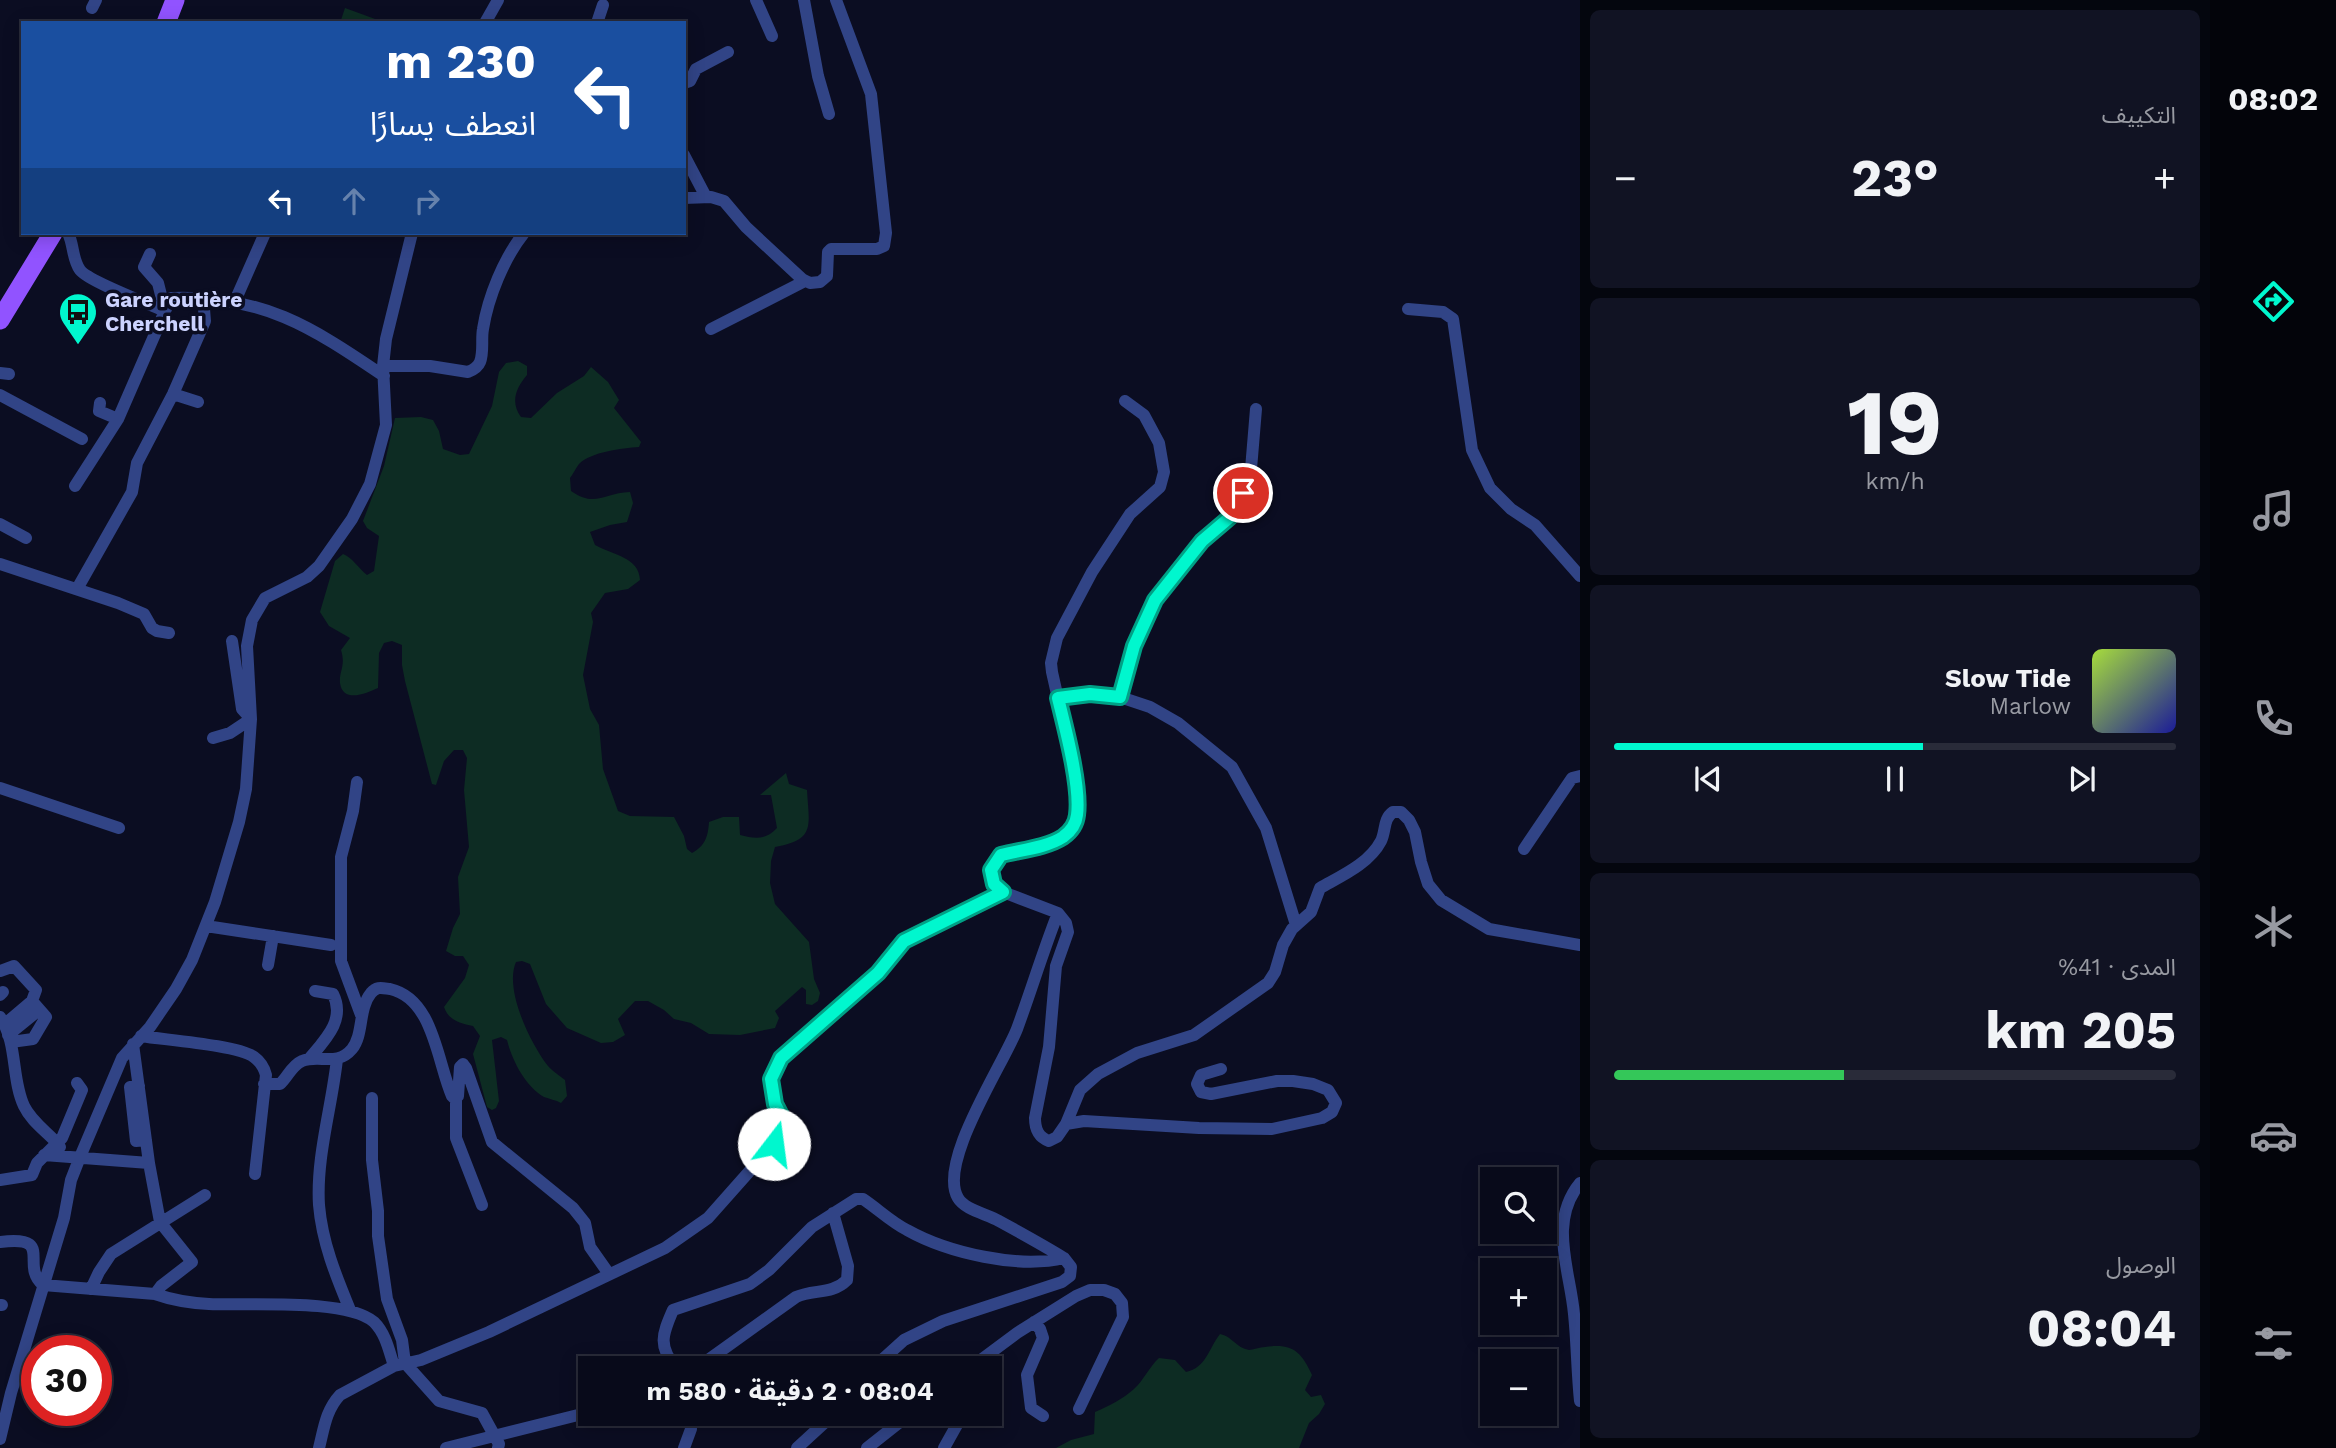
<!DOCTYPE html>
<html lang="ar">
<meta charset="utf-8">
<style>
:root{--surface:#080a1a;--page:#111323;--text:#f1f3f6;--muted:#989aa2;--line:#292b39;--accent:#00f7ce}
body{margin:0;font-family:"Work Sans","Noto Sans Arabic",sans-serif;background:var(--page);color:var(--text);direction:rtl;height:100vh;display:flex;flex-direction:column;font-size:26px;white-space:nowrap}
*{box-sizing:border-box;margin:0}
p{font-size:23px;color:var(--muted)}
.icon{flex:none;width:38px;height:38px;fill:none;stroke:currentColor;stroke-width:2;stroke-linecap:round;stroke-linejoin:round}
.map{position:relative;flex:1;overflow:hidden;direction:ltr}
.details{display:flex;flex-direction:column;gap:10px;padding:10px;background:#04060e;width:630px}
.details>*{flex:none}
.hud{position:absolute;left:21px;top:21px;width:665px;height:214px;border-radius:0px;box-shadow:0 4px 18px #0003,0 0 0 2px var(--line);direction:rtl;background:#1a4fa0;color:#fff;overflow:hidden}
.buttons{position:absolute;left:1480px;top:1167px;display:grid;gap:14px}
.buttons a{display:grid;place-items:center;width:77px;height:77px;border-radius:0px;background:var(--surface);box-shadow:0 4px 18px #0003,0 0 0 2px var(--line);font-size:35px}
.speed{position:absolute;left:21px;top:1335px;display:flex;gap:14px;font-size:35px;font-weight:700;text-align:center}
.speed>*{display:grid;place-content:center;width:91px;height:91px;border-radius:50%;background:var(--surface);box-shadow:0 4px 18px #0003,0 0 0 2px var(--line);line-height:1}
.speed .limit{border:10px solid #d22;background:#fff;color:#111}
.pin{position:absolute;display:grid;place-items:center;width:60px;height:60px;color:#fff;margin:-30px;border:4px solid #fff;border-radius:50%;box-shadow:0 2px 7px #0007}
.me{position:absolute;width:77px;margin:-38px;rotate:15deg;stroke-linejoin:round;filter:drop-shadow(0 0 5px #0008)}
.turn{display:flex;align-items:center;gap:24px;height:147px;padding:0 35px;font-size:32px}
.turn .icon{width:91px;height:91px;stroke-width:2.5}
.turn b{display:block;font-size:49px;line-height:60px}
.lanes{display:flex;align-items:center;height:66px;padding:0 35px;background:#0003;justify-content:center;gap:35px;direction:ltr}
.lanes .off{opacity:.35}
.big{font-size:52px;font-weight:700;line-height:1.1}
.details .tile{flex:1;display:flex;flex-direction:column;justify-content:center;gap:10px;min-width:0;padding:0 24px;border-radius:10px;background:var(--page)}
.details .dial{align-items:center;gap:0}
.dial b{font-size:91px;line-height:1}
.song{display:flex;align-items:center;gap:21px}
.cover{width:84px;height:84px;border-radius:10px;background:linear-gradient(135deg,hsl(80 70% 55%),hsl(240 70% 35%))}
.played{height:7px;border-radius:4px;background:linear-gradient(90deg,var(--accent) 55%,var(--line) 55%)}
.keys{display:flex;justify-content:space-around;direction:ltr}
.heat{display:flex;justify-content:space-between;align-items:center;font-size:38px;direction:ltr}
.charge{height:10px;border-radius:5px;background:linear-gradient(90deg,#34c759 41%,var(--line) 0)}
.trip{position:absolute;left:578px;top:1356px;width:424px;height:70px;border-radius:0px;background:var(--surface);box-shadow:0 4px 18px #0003,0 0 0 2px var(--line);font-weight:700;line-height:70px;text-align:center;direction:rtl}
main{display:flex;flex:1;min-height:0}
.menu{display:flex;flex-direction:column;width:126px;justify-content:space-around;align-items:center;background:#03040a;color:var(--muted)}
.menu .icon{width:49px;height:49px}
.menu .on{color:var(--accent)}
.menu b{font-size:32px;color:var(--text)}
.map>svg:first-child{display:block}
.green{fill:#0d2c23}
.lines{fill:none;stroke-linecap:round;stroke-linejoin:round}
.minor{stroke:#314486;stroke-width:12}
.primary{stroke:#9153ff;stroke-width:19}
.route-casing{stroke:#00a186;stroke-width:18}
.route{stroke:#00f7ce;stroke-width:12}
.labels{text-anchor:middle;stroke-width:7;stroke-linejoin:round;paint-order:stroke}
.poi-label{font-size:21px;font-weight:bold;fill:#ccd3ff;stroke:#0b0d22;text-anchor:start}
</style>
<main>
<nav class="menu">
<b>08:02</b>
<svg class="icon on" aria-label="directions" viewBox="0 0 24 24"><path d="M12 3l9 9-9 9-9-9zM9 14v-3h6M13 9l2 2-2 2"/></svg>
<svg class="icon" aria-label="music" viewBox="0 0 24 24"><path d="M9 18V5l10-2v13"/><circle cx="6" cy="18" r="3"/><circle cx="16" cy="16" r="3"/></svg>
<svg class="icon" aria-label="phone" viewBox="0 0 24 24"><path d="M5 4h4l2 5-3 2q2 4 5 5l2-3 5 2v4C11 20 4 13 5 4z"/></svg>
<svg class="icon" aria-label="climate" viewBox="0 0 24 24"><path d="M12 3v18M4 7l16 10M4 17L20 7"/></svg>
<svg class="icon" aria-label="car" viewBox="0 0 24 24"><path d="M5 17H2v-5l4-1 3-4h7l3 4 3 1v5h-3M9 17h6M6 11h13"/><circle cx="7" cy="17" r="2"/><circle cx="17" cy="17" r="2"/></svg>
<svg class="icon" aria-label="filters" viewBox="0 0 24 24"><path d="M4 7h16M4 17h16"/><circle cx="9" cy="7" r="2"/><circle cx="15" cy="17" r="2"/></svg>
</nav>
<section class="details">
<div class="tile"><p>التكييف</p>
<div class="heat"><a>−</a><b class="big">23°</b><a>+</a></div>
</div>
<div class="tile dial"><b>19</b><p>km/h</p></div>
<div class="tile">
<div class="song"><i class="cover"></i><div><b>Slow Tide</b><p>Marlow</p></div></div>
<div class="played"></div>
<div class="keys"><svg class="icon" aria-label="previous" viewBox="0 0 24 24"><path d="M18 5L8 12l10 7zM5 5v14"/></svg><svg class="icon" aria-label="pause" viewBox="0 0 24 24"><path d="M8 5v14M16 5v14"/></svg><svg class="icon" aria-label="next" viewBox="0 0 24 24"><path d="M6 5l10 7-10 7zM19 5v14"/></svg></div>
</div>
<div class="tile"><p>المدى · 41%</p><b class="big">205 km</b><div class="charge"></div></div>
<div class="tile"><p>الوصول</p><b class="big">08:04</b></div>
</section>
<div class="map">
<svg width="1580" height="1448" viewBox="0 0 1580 1448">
<rect width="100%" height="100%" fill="#0b0d22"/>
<path class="green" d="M345,8L386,23H340Z
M518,361L527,366V375C516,388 510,402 521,417L531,418L557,393L584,376L591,367L608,382L619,400L614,408L641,442L639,447C622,448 591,452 579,464C576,468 573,474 570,478L571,491C595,508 604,493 630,492L633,503L627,522L610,525L590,532L595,545C613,555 639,557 640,580L628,589L605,593L591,613L593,622L583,675L590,709L599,725L603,769L618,811L630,816L674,817L684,836L687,849L692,853C705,846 708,837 709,822L723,817H739L740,835C755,839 766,840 777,828L771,795H760L786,773L789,784L807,790C809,826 816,840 775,847L771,861L770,883L775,904L809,942L814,979L820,993L818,1001L812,1005L806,1004V990L802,987L775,1011L779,1018L775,1028L740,1035L709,1034L691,1023L674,1019L664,1010L648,1001H635L618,1019L625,1035L613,1042L601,1043L567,1028L546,1004L530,964L522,961L516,962C504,989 530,1043 548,1066C552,1071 559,1075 565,1080L567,1096L561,1103C556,1100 549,1099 544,1097C525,1086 512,1060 507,1040L501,1037L492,1040L499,1101L496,1108L492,1110L487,1107L473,1054L480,1036L473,1026C460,1023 449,1021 444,1007L465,978L469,965L463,956H455L446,951L453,928L460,914L458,877L469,847L464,790L467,758L463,750H454L444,761L436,785L432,784L405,681L402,665V645L392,641L384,643L379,653L378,688C367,693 343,704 340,683C339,671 346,666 341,650L350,638L329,626L320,612L335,561L343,554C353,558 358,568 367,575L374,571L379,536L367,528L363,521L384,466L395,418L421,417L433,420L439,431L443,449L460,455L469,454L492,406L499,372L506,363Z
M1220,1334C1232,1336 1236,1348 1249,1350C1253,1350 1260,1347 1265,1347C1292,1343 1301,1351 1312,1375L1305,1390L1311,1397L1321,1395L1325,1404L1319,1414L1309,1423L1299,1448H1056L1071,1440L1094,1434L1095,1412C1109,1406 1123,1399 1134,1389C1144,1380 1149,1367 1159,1358L1175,1360L1186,1372C1206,1368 1209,1348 1220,1334Z"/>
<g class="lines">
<path class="minor" d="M756,0L772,36
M804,0L818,76L829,114
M92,8L96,0
M485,23L498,0
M597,23L603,5
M684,83L690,81L696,69L728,52
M684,155L706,197
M684,198L711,197L724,201L746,227L802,279L810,283L820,282L827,276L828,252L831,249H877L884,246L886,233L871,94L836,0
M68,233C74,245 72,259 80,270C88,281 149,304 165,311L171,298C263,295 310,326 384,376
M235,301L265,233
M1408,309L1443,312L1453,319L1472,450L1490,488L1511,509L1535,525L1580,576
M711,329L805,281
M383,366H430L468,372C473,370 478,367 480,362C484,352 481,339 483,329C488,297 504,258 524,233
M0,373L9,374
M173,394L198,402
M0,395L82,439
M100,403L99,411L118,419
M75,486L118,419L165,311L158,283L144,267L150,254
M0,524L26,538
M0,564L118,603L144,614L152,628L157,631L169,633
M77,589L132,492L137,463L173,394L205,321L203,297
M1120,697L1134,646L1155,600L1202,541L1229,518L1243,493L1251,469L1256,409
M1058,698L1090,694L1120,697L1150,707L1178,723L1232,767L1266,828L1296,925
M213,738L230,733L251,719L242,709L232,641
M357,782L353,811L341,857V961L361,1015
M0,788L119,828
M1524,849L1572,778L1580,776
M1003,892C989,879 989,869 1001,855L1061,838L1074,825L1077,816L1072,761L1052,672L1051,663L1057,638L1092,572L1130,514L1160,487L1164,472L1159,443L1144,415L1125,401
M206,926L331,945
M268,965L273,936
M0,971L14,966L36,990L32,1001L5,1024
M0,995L3,992
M0,1017C18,1043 11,1078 24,1106C31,1121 46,1131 57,1143L37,1163L32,1175L0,1180
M8,1035L39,1010
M141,1036C165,1040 237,1045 254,1057C261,1062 264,1067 266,1075L255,1174
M11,1042L33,1039L46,1017L32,1001
M133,1044L149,1163
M309,1059C325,1040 346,1020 333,994L315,991
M337,1059C332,1106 316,1157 319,1205C322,1242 336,1276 350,1310
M264,1084H280C288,1077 291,1066 302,1061C319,1054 337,1067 352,1049C364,1034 358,1009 371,993C377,986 382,988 390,989C434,999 437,1062 452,1096L455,1099L458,1096L460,1067L463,1064L466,1068L492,1142L573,1208L585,1223L590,1247L609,1274
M139,1086L130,1087L136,1141L146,1140
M372,1098V1160L378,1211V1236L387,1299L402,1340L405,1363L439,1401L482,1413L499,1444L498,1448
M456,1098V1138L482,1205
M1066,1124L1084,1121L1199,1128L1272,1129L1322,1118L1332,1112L1336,1103L1328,1090L1313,1084L1293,1081H1277L1211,1094L1201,1092L1197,1084L1201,1075L1221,1069
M60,1147L57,1143L62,1138L82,1090L77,1083
M44,1155L149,1163L160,1222L192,1262L161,1286L155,1294
M1580,1183C1548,1222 1570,1270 1574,1314C1577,1343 1577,1372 1580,1401
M0,1242C56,1235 19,1265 43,1285L155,1294C172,1300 190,1303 209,1304C247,1306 346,1298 374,1322C386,1334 389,1351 394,1366L340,1395C326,1410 324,1428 319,1448
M91,1289L99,1272L111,1254L205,1195
M0,1305H2
M1034,1322L1040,1329L1043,1338L1027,1375L1031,1408L1043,1416
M394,1366L421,1360L489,1332L665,1248L708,1218L787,1129L775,1104L771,1079L781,1058L878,973L904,941L1003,892L1058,913
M676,1368C658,1346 662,1335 673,1310L750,1284L769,1270L812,1227L856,1199H863C878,1209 891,1222 907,1230C948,1253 1019,1269 1064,1258
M697,1368L796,1297C814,1289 832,1295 847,1280L848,1266L833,1213
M873,1368L904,1340L943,1321L1062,1282L1070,1276L1071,1267L1064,1258C1043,1245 1021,1233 999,1221C987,1214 965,1210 958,1198C937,1163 1003,1065 1017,1029C1031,991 1043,951 1058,913L1066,923L1068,932L1056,966L1049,1047L1035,1118C1035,1129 1038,1137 1049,1141L1057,1137L1066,1124L1080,1090L1098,1074L1137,1053L1194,1035L1268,983L1275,972L1283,945L1292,929L1311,912L1320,888C1341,876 1369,864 1381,841C1386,831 1383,819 1393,812H1401L1409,820L1415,832L1421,862L1428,884L1441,900L1489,929L1580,945
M970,1368L1017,1333L1076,1296L1090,1290H1104L1115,1294L1122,1303L1123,1317L1079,1409
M0,1439L11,1393L64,1218L71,1180L80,1157L122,1058L150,1027L176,989L192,960L215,902L239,822L246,789L251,719L247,646L252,620L265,598L307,577L319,566L352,519L370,484L386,425L383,366L386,339L412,233
M446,1448L590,1412
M684,1448L691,1429L689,1414
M797,1448L834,1414
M867,1448L910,1414
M944,1448L963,1414"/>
<path class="primary" d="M166,23L175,0
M0,320L53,233"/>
</g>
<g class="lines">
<defs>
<path id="route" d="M774,1144L788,1129L775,1104L771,1079L781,1058L878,973L904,941L1003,892L994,884L991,870L1001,855C1020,850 1046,848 1063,837C1070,832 1076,824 1077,815C1081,786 1065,727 1058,698L1090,694L1120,697L1134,646L1155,600L1202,541L1229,518L1243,493"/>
</defs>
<use href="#route" class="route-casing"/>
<use href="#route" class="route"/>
</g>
<defs>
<symbol id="bus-pin" viewBox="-11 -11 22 30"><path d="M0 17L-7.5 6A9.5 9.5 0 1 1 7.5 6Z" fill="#00f7ce" stroke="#0b0d22"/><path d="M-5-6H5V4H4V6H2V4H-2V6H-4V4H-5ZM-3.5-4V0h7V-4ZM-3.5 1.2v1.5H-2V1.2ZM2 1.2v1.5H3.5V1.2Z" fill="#111"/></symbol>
</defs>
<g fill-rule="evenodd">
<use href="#bus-pin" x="56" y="290" width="44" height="60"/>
</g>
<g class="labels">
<g class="poi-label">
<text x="105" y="307">Gare routière<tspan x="105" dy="24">Cherchell</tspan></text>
</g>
</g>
</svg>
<div class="buttons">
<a><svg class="icon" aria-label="search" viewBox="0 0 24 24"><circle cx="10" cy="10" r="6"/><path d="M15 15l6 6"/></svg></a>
<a>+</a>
<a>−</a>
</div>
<div class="speed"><div class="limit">30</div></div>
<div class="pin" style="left:1243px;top:493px;background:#d93025"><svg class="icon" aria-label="arrive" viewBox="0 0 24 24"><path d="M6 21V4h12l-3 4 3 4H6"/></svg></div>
<svg class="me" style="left:774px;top:1144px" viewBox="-20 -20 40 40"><circle r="19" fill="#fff"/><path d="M0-13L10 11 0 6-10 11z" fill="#00f7ce"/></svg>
<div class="trip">08:04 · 2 دقيقة · 580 m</div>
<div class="hud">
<div class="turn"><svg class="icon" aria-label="left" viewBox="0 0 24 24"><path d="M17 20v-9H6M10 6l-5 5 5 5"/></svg><div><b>230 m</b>انعطف يسارًا</div></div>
<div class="lanes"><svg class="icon" aria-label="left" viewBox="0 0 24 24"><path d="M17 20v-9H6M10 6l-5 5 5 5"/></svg><svg class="icon off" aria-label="ahead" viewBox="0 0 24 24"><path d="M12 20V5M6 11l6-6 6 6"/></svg><svg class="icon off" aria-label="right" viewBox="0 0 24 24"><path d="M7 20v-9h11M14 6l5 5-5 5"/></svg></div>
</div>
</div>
</main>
